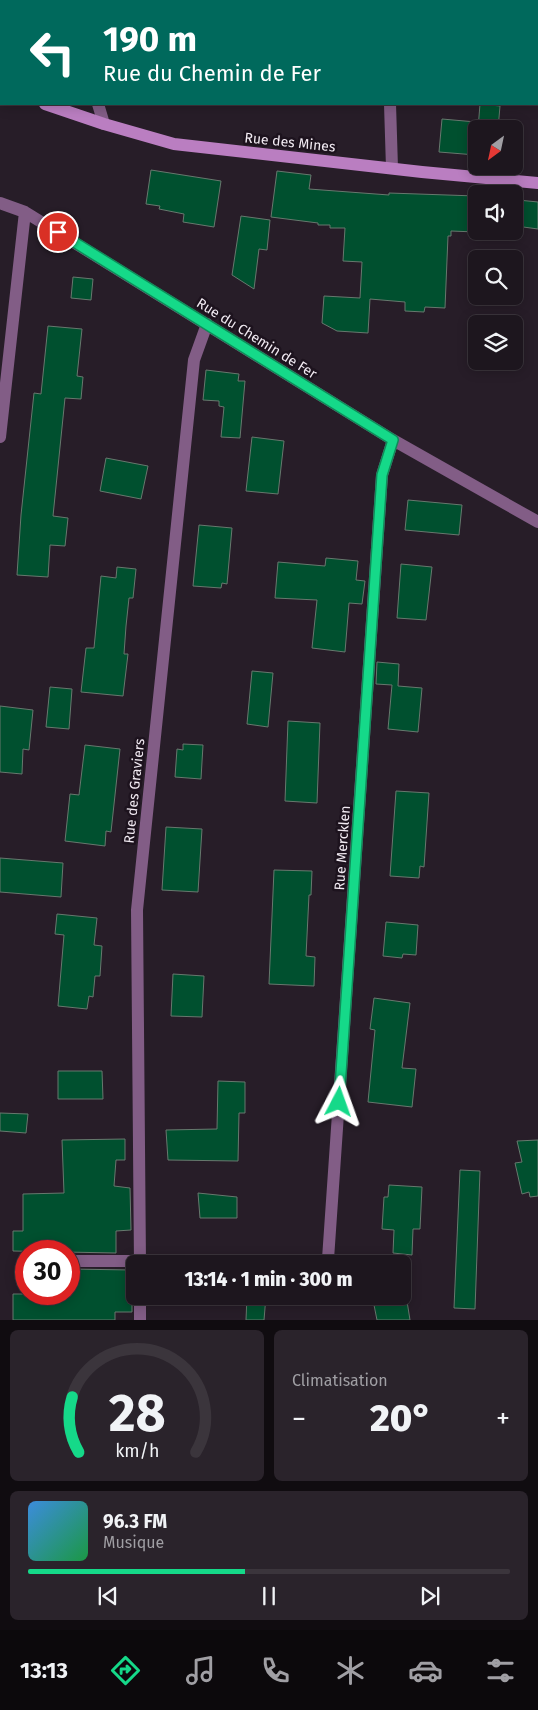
<!DOCTYPE html>
<html lang="fr">
<meta charset="utf-8">
<style>
:root{--surface:#1d161e;--page:#2a232b;--text:#f1f3f6;--muted:#a09fa4;--line:#3b353c;--accent:#15d989}
body{margin:0;font-family:"Fira Sans",sans-serif;background:var(--page);color:var(--text);height:100vh;display:flex;flex-direction:column;font-size:19px;white-space:nowrap}
*{box-sizing:border-box;margin:0}
p{font-size:16px;color:var(--muted)}
.icon{flex:none;width:28px;height:28px;fill:none;stroke:currentColor;stroke-width:2;stroke-linecap:round;stroke-linejoin:round}
.map{position:relative;height:1320px;overflow:hidden}
.drawer{display:flex;flex-direction:column;gap:10px;padding:10px;background:#100c10;flex:1}
.drawer>*{flex:none}
.top-card{position:absolute;left:0px;top:0px;width:539px;height:105px;box-shadow:0 2px 12px #0003,0 0 0 1px var(--line);background:#00695c;color:#fff;overflow:hidden}
.needle{width:32px;rotate:213deg}
.fabs{position:absolute;left:468px;top:120px;display:grid;gap:10px}
.fabs a{display:grid;place-items:center;width:55px;height:55px;border-radius:8px;background:var(--surface);box-shadow:0 2px 12px #0003,0 0 0 1px var(--line);font-size:25px}
.speed{position:absolute;left:15px;top:1240px;display:flex;gap:10px;font-size:25px;font-weight:700;text-align:center}
.speed>*{display:grid;place-content:center;width:65px;height:65px;border-radius:50%;background:var(--surface);box-shadow:0 2px 12px #0003,0 0 0 1px var(--line);line-height:1}
.speed .limit{border:8px solid #d22;background:#fff;color:#111}
.pin{position:absolute;display:grid;place-items:center;width:42px;height:42px;color:#fff;margin:-21px;border:2px solid #fff;border-radius:50%;box-shadow:0 1px 5px #0007}
.me{position:absolute;width:55px;margin:-28px;rotate:4deg;stroke-linejoin:round;filter:drop-shadow(0 0 4px #0008)}
.turn{display:flex;align-items:center;gap:18px;height:105px;padding:0 20px;font-size:22px}
.turn .icon{width:65px;height:65px;stroke-width:2.5}
.turn b{display:block;font-size:35px;line-height:42px}
.big{font-size:38px;font-weight:800;line-height:1.1}
.drawer .tile{flex:1;display:flex;flex-direction:column;justify-content:center;gap:8px;min-width:0;padding:0 18px;border-radius:8px;background:var(--page)}
.drawer .dial{align-items:center;gap:0}
.dial svg{height:130px;overflow:visible;fill:none;stroke:var(--line);stroke-width:7;stroke-linecap:round;text-anchor:middle}
.dial text{fill:var(--text);stroke:none}
.song{display:flex;align-items:center;gap:15px}
.cover{width:60px;height:60px;border-radius:8px;background:linear-gradient(135deg,hsl(210 70% 55%),hsl(140 70% 35%))}
.played{height:5px;border-radius:2px;background:linear-gradient(90deg,var(--accent) 45%,var(--line) 45%)}
.keys{display:flex;justify-content:space-around;direction:ltr}
.heat{display:flex;justify-content:space-between;align-items:center;font-size:28px;direction:ltr}
.drawer .tiles{flex:1;display:grid;gap:10px;grid-template-columns:1fr 1fr}
.tile:last-child{grid-column:span 2}
.trip{position:absolute;left:126px;top:1255px;width:285px;height:50px;border-radius:8px;background:var(--surface);box-shadow:0 2px 12px #0003,0 0 0 1px var(--line);font-weight:800;line-height:50px;text-align:center}
.menu{display:flex;height:80px;justify-content:space-around;align-items:center;background:#0c090c;color:var(--muted)}
.menu .icon{width:35px;height:35px}
.menu .active{color:var(--accent)}
.menu b{font-size:22px;color:var(--text)}
.map>svg:first-child{display:block}
.building{fill:#00502f;stroke:#67786e}
.lines{fill:none;stroke-linecap:round;stroke-linejoin:round}
.lane{stroke:#825d86;stroke-width:12}
.street{stroke:#825d86;stroke-width:12}
.secondary{stroke:#ba7ec1;stroke-width:12}
.route-casing{stroke:#0e8d59;stroke-width:12}
.route{stroke:#15d989;stroke-width:9}
.labels{text-anchor:middle;stroke-width:5;stroke-linejoin:round;paint-order:stroke}
.street-label{font-size:14px;fill:#f2ebf3;stroke:#1d131e}
</style>
<div class="map">
<svg width="538" height="1320" viewBox="0 0 538 1320">
<rect width="100%" height="100%" fill="#271d28"/>
<path class="building" d="M480,104L500,106L498,129H478Z
M442,119L476,122V155L439,152Z
M151,170L221,181L214,227L183,222L184,214L159,209L160,206L146,204Z
M277,171L311,175L309,189L389,195V193L476,196V232L451,231V236H448L445,308L425,307L424,312L405,311V302L370,299L368,333L337,331L322,323L324,296L360,298L362,262L343,261L345,228H330V225H318V223L271,217Z
M518,200L538,202V229L516,226Z
M241,216L270,220L267,250L259,249L254,289L232,275Z
M73,277L93,279L91,300L71,298Z
M48,326L82,329L77,376L83,377L81,399L65,398L53,516L68,518L65,546L50,545L48,577L17,575L21,515L34,393L41,394Z
M206,370L239,374L238,381H245L240,438L221,437L224,407L219,406V401L203,400Z
M252,437L284,441L278,494L246,491Z
M106,458L148,466L141,499L100,491Z
M408,500L462,505L459,535L405,530Z
M199,525L232,528L227,584L222,583L221,588L193,586Z
M326,558L358,561L356,580L365,581L362,604L349,603L345,652L312,648L317,600L275,598L278,562L325,566Z
M401,564L432,567L426,620L397,618Z
M117,567L136,569L133,598H129L126,626L124,654H128L123,696L81,692L86,648H94L101,576L116,578Z
M377,662L399,664L398,686L422,688L418,732L388,729L392,685L376,684Z
M252,671L273,673L268,727L247,724Z
M50,687L72,689L69,729L46,727Z
M0,706L33,710L29,750L23,749L22,774L0,772Z
M288,721L320,723L317,803L285,801Z
M183,744L203,745L201,779L175,777L177,749L183,750Z
M85,745L120,749L111,832L106,831L105,846L65,841L70,794L79,795Z
M396,791L429,793L424,867L420,866L419,878L390,876Z
M166,827L202,829L198,892L162,890Z
M0,858L63,863L61,897L0,892Z
M274,870L312,871L311,895H309L306,956L315,957L314,986L269,984Z
M57,914L97,918L94,945L102,946L100,976H95L93,997L89,996L87,1009L58,1006L64,935L55,934Z
M386,922L418,925L416,955L403,954L402,958L383,956Z
M173,974L204,976L202,1017L171,1016Z
M374,998L410,1003L402,1068L416,1069L412,1107L368,1102L375,1030L370,1029Z
M58,1071H102L103,1099H58Z
M218,1081L245,1082V1113H239L238,1161L168,1160L166,1130L217,1129Z
M0,1113L28,1114L26,1133L0,1131Z
M125,1139V1160H116L114,1186L130,1188L131,1230L116,1231V1253L13,1251V1231H23V1194L64,1193L62,1140Z
M538,1140V1196L530,1197L529,1192L522,1194L515,1163L522,1162L517,1141Z
M460,1170L480,1171L475,1309L454,1308Z
M389,1185L422,1187L420,1229H413L412,1255L393,1253L394,1230L382,1229L384,1197H388Z
M198,1193L237,1197V1218H200Z
M201,1255V1264H171L170,1257Z
M69,1269L132,1270V1312H115V1320H13V1294H69Z
M402,1295H406L410,1320H377L373,1300Z
M247,1296H266L264,1320H246Z"/>
<g class="lines">
<path class="lane" d="M69,1261H140"/>
<path class="street" d="M387,0V1
M525,1V0
M0,40H1
M98,104L104,124
M390,104L392,168
M0,203L25,212L393,440L538,522
M0,437L25,212
M328,1259L382,475L393,440
M140,1264L137,910L194,360L207,324
M140,1296V1320"/>
<path class="secondary" d="M0,92L1,93
M45,104L104,124L174,144L422,172L538,183"/>
</g>
<g class="lines">
<defs>
<path id="route" d="M58,232L393,440L382,475L339,1102"/>
</defs>
<use href="#route" class="route-casing"/>
<use href="#route" class="route"/>
</g>
<g class="labels">
<g class="street-label">
<text transform="translate(290 142) rotate(6)" y="5">Rue des Mines</text>
<text transform="translate(257 338) rotate(32)" y="5">Rue du Chemin de Fer</text>
<text transform="translate(134 791) rotate(-84)" y="5">Rue des Graviers</text>
<text transform="translate(342 848) rotate(-86)" y="5">Rue Mercklen</text>
</g>
</g>
</svg>
<div class="fabs">
<a><svg class="needle" viewBox="-14 -14 28 28"><path d="M0-13l5 13h-10z" fill="#e53935"/><path d="M0 13l5-13h-10z" fill="#a09fa4"/></svg></a>
<a><svg class="icon" aria-label="sound" viewBox="0 0 24 24"><path d="M4 9h4l5-4v14l-5-4H4zM17 9q2 3 0 6"/></svg></a>
<a><svg class="icon" aria-label="search" viewBox="0 0 24 24"><circle cx="10" cy="10" r="6"/><path d="M15 15l6 6"/></svg></a>
<a><svg class="icon" aria-label="layers" viewBox="0 0 24 24"><path d="M12 4l9 5-9 5-9-5zM3 14l9 5 9-5"/></svg></a>
</div>
<div class="speed"><div class="limit">30</div></div>
<div class="pin" style="left:58px;top:232px;background:#d93025"><svg class="icon" aria-label="arrive" viewBox="0 0 24 24"><path d="M6 21V4h12l-3 4 3 4H6"/></svg></div>
<svg class="me" style="left:339px;top:1102px" viewBox="-20 -20 40 40"><path d="M0-17L14 15 0 8-14 15z" fill="#15d989" stroke="#fff" stroke-width="4"/></svg>
<div class="trip">13:14 · 1 min · 300 m</div>
<div class="top-card">
<div class="turn"><svg class="icon" aria-label="left" viewBox="0 0 24 24"><path d="M17 20v-9H6M10 6l-5 5 5 5"/></svg><div><b>190 m</b>Rue du Chemin de Fer</div></div>
</div>
</div>
<section class="drawer">
<div class="tiles">
<div class="tile dial"><svg viewBox="0 0 100 80">
<path d="M14 69A42 42 0 1 1 86 69"/>
<path d="M14 69A42 42 0 0 1 10 35" stroke="#15d989"/>
<text x="50" y="56" font-size="32" font-weight="700">28</text>
<text x="50" y="72" font-size="11">km/h</text>
</svg></div>
<div class="tile"><p>Climatisation</p>
<div class="heat"><a>−</a><b class="big">20°</b><a>+</a></div>
</div>
<div class="tile">
<div class="song"><i class="cover"></i><div><b>96.3 FM</b><p>Musique</p></div></div>
<div class="played"></div>
<div class="keys"><svg class="icon" aria-label="previous" viewBox="0 0 24 24"><path d="M18 5L8 12l10 7zM5 5v14"/></svg><svg class="icon" aria-label="pause" viewBox="0 0 24 24"><path d="M8 5v14M16 5v14"/></svg><svg class="icon" aria-label="next" viewBox="0 0 24 24"><path d="M6 5l10 7-10 7zM19 5v14"/></svg></div>
</div>
</div>
</section>
<nav class="menu">
<b>13:13</b>
<svg class="icon active" aria-label="directions" viewBox="0 0 24 24"><path d="M12 3l9 9-9 9-9-9zM9 14v-3h6M13 9l2 2-2 2"/></svg>
<svg class="icon" aria-label="music" viewBox="0 0 24 24"><path d="M9 18V5l10-2v13"/><circle cx="6" cy="18" r="3"/><circle cx="16" cy="16" r="3"/></svg>
<svg class="icon" aria-label="phone" viewBox="0 0 24 24"><path d="M5 4h4l2 5-3 2q2 4 5 5l2-3 5 2v4C11 20 4 13 5 4z"/></svg>
<svg class="icon" aria-label="climate" viewBox="0 0 24 24"><path d="M12 3v18M4 7l16 10M4 17L20 7"/></svg>
<svg class="icon" aria-label="car" viewBox="0 0 24 24"><path d="M5 17H2v-5l4-1 3-4h7l3 4 3 1v5h-3M9 17h6M6 11h13"/><circle cx="7" cy="17" r="2"/><circle cx="17" cy="17" r="2"/></svg>
<svg class="icon" aria-label="filters" viewBox="0 0 24 24"><path d="M4 7h16M4 17h16"/><circle cx="9" cy="7" r="2"/><circle cx="15" cy="17" r="2"/></svg>
</nav>
